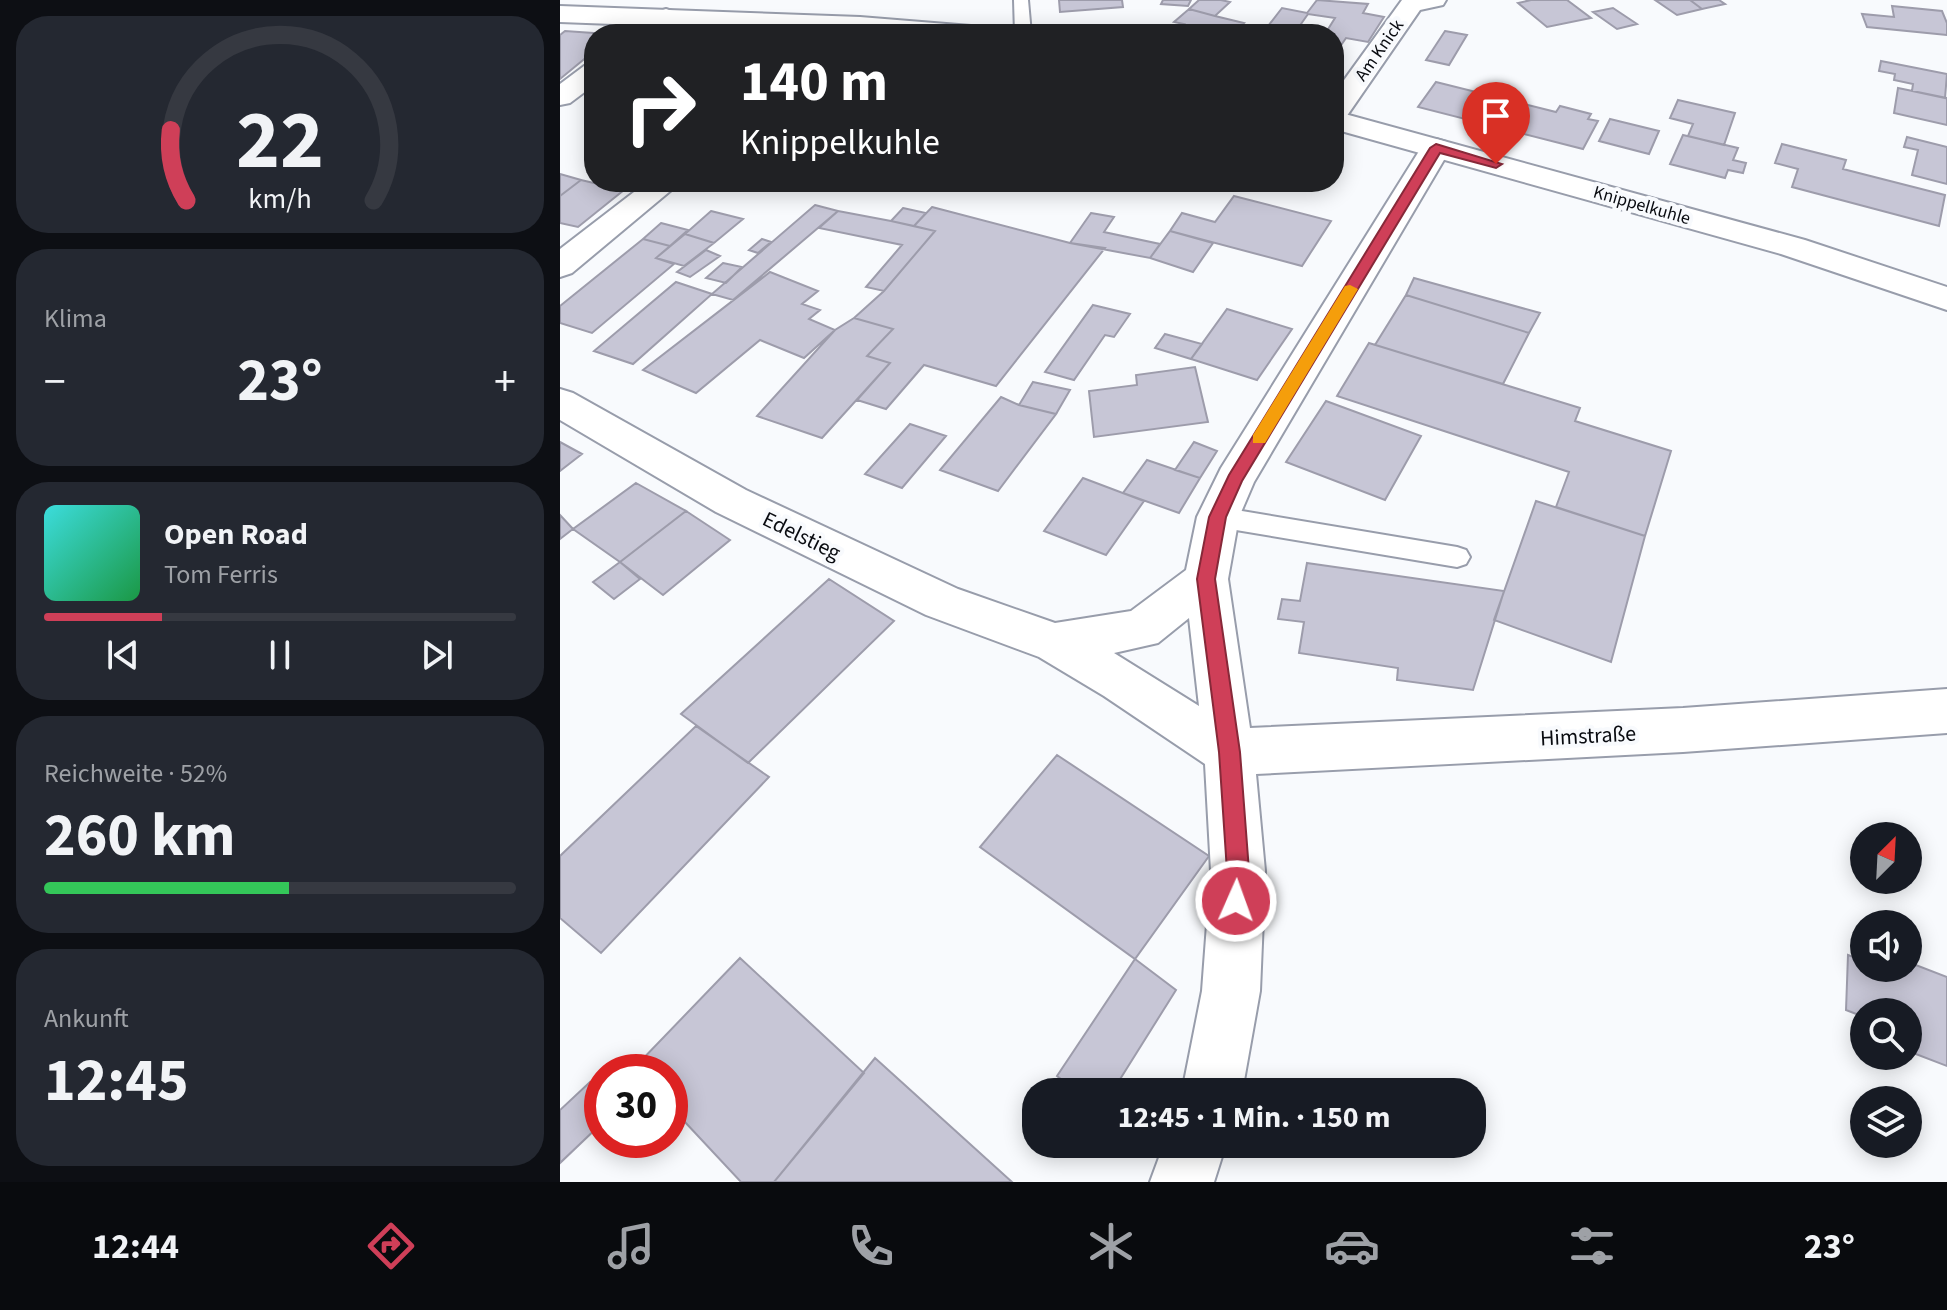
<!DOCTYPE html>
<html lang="de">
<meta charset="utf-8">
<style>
:root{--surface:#171b24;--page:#242831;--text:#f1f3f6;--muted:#9ea1a6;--line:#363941;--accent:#cf3f58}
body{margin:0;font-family:"Source Sans 3",sans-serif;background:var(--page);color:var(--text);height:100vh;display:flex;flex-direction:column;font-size:30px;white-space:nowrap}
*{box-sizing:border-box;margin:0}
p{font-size:26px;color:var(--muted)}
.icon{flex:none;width:44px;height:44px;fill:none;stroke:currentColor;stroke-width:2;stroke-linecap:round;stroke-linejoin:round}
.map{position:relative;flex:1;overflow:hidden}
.panel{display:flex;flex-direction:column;gap:16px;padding:16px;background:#0d0f14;width:560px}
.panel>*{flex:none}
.guide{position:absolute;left:24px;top:24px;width:760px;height:168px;border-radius:32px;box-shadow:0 4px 20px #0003;background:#202124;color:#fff;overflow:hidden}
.needle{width:52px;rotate:24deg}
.tools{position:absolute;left:1290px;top:822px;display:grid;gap:16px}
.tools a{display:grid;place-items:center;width:72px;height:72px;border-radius:50%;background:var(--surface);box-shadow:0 4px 20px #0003;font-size:40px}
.speed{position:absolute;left:24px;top:1054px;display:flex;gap:16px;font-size:40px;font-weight:700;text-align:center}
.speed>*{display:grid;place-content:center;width:104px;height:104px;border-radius:50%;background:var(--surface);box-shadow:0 4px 20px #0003;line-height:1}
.speed .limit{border:12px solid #d22;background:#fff;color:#111}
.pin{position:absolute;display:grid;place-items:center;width:68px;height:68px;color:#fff;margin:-82px -34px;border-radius:50% 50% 50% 0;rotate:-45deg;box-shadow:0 0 8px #0007}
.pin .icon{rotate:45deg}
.me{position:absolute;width:88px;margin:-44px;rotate:2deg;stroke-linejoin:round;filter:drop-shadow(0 0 6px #0008)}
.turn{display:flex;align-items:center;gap:28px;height:168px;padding:0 24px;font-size:36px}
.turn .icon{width:104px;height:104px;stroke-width:2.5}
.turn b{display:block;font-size:56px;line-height:68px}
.big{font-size:60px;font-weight:700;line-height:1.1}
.panel .card{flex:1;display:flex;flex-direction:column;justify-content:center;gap:12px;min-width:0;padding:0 28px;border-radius:32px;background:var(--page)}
.panel .dial{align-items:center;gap:0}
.dial svg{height:208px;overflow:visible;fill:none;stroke:var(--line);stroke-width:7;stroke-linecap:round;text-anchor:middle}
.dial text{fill:var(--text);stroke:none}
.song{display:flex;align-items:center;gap:24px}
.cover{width:96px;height:96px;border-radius:12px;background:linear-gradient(135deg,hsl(180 70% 55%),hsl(140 70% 35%))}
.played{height:8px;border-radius:4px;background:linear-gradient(90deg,var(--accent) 25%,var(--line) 25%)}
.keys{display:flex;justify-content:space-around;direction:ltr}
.heat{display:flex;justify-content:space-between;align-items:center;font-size:44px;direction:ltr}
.charge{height:12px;border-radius:6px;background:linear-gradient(90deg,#34c759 52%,var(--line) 0)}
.trip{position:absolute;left:462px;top:1078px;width:464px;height:80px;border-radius:32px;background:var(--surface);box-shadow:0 4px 20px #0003;font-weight:700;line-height:80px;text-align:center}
.dock{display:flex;height:128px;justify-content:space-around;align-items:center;background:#090b0e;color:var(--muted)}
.dock .icon{width:56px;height:56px}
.dock .active{color:var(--accent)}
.dock b{font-size:36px;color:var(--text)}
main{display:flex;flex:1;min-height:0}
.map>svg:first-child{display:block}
.building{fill:#c7c6d6;stroke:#9d9cab;stroke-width:2}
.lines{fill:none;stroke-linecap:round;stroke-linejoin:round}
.service-casing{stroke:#989dab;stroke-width:4}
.minor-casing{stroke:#989dab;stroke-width:4}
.tertiary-casing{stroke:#989dab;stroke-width:4}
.service{fill:#fff;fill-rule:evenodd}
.minor{fill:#fff;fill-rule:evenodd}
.tertiary{fill:#fff;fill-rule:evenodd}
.route{fill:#cf3f58;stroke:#872939;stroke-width:2}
.slow{fill:#f59e0b}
.labels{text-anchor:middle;stroke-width:8;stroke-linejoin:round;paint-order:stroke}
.far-street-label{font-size:18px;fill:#090b10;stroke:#f8fafd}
.street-label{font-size:22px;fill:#090b10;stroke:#f8fafd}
</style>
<main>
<section class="panel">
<div class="card dial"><svg viewBox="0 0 100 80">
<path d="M14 69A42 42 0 1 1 86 69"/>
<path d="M14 69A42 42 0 0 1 8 42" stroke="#cf3f58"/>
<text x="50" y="56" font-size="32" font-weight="700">22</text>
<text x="50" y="72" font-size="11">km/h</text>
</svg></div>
<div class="card"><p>Klima</p>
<div class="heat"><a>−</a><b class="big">23°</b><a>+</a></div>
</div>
<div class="card">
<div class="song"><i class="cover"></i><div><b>Open Road</b><p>Tom Ferris</p></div></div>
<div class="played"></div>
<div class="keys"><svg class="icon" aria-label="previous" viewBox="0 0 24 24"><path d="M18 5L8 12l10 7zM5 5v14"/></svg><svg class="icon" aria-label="pause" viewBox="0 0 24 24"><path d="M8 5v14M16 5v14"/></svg><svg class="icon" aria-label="next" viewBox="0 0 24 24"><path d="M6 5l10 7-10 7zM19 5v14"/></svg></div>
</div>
<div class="card"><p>Reichweite · 52%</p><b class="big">260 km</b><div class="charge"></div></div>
<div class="card"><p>Ankunft</p><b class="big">12:45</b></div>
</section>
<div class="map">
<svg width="1387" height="1182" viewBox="0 0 1387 1182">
<rect width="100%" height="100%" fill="#f8fafd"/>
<path class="building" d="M499,0H562L563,7L500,12Z
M603,0H631L628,6L601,4Z
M639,0H661L670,2L655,16L629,9Z
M757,0L808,4L803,13L824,17L808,42L786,38L775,54L774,34H765L775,18L748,14L734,34H702L722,8L747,13Z
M971,0H1007L1031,18L987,27L958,3Z
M1095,0H1130L1142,9L1117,15Z
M1130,0H1159L1165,4L1142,9Z
M1332,6L1382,11L1387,23V35L1307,27L1302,14L1334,17Z
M1053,8L1077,24L1057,29L1033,12Z
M629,9L655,16L684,23L672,34H613L624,24L614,22Z
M5,31L48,34H34V51L0,79V35Z
M885,31L907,35L889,65L866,60Z
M1321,61L1387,74L1385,98L1352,91L1353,84L1334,80L1335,74L1319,71Z
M876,82L996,112L1000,106L1031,114L1028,119L1038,121L1023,149L858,107Z
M1338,88L1387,98V125L1334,113Z
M1118,100L1175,113L1164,145L1128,136L1133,124L1110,118Z
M1050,119L1099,131L1089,154L1039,141Z
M1123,135L1178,148L1173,160L1186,163L1183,173L1168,170L1165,178L1110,164Z
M1347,137L1387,147V184L1352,175L1358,150L1344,147Z
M1222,144L1286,160L1283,169L1385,195L1379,226L1232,187L1238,169L1215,163Z
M0,174L21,180L0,196Z
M21,180L64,190L18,227L0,223V196Z
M674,196L771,221L742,266L610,231L622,213L655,222Z
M255,205L278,211L173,300L152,294Z
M372,207L510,243L545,248L436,386L364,365L326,409L297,400L330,363L307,356L333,329L294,318L324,291L375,231L354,226Z
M343,208L366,213L354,226L331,221Z
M151,211L183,219L154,243L125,234Z
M278,211L331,221L375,231L324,291L306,287L342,245L259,228Z
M531,213L554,217L544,232L600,244L590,258L510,243Z
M101,223L128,230L110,246L83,239Z
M610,231L653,243L633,272L590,258Z
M125,234L154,243L124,266L96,258Z
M83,239L110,246L96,258L114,264L32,333L0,323V306Z
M202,239L211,242L198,253L189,250Z
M146,250L160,256L130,277L117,272Z
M163,263L182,267L166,283L146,278Z
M210,272L258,291L242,304L260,310L249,319L275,330L244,358L200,340L136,393L83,370Z
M854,278L980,313L969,333L846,295Z
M116,282L152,294L73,364L34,351Z
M846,295L969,333L943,384L815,345Z
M533,305L570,314L554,337L545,335L514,380L485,372Z
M667,309L732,329L697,380L631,359Z
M294,318L333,329L307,356L330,363L262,438L197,416L275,330Z
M605,334L642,344L631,359L595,348Z
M809,343L1020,408L1015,421L1111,451L1085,536L996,507L1009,472L777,396Z
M635,367L648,422L534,437L529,391L577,385L576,375Z
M473,382L510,390L496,414L459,405Z
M441,397L459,405L496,414L438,491L380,470Z
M766,401L861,436L825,500L726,462Z
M350,424L386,436L342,488L305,474Z
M0,442L22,454L0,471Z
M634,442L657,451L640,478L615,470Z
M587,460L640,478L619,513L563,493Z
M523,478L584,501L546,555L484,531Z
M76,483L126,511L60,562L13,529Z
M976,501L1085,536L1051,662L934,620Z
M126,511L170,540L103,595L60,562Z
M0,515L13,529L0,539Z
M60,562L80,579L54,599L33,582Z
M747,563L944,591L913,690L837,680L838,668L739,653L744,622L718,619L722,599L740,601Z
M269,579L334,621L188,763L121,714Z
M136,726L209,777L41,953L0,918V856Z
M497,755L649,856L575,959L420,847Z
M1288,955L1304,961V968H1348V962L1387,977V1066L1348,1051V1012H1304V1017L1286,1010Z
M180,958L304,1073L214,1182H181L110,1106V1072H78L74,1068Z
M575,959L616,990L552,1092H518L497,1076Z
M315,1058L452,1182H214Z
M30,1082L42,1099V1123L0,1163V1110Z"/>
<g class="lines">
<defs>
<path id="service" d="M454,0H468L471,34H455Z
M658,507L897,547L906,550L910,557L906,564L897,567L658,527L649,524L646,517L649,510Z"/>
<path id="minor" d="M842,0H886L883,5L860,10L784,120L774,123V94Z
M106,9L115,12L119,17L100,34H71L97,12Z
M34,64V85L10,103L0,105V84L24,66Z
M876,139L886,142L891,148L694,482L679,517L668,579L690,728L1123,708L1387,689V733L1123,752L696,774L705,871L700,991L682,1092H622L642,991L651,871L645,764L544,696L479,657L366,615L156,512L0,420V389L13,393L186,490L398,589L495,623L571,611L626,570L637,517L661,468L861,148L866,142ZM629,618L639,706L554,653L598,643Z
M87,182H121L12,273L0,277V249Z
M604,1144H666L654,1182H590Z"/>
<path id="tertiary" d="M0,6L300,17L411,26L420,29L424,34H316L0,22Z
M774,111L1245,240L1387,287V310L1221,254L774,129Z"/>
</defs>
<use href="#service" class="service-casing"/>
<use href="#minor" class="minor-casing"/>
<use href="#tertiary" class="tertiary-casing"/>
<use href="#service" class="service"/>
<use href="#minor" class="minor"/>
<use href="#tertiary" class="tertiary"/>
</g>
<path class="route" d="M876,144L942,164L936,168L880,153L682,481L666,517L655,579L680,752L689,871L684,909L676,912L668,909L665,901L667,871L659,752L637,579L649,517L669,475L870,148Z"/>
<path class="slow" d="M790,285L798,289L705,443H693V435L785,286Z"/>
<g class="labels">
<g class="far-street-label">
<text transform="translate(819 50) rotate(-55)" y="6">Am Knick</text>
<text transform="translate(1082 205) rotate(16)" y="6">Knippelkuhle</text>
</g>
<g class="street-label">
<text transform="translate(242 535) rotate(26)" y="8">Edelstieg</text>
<text transform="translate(1028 735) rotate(-3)" y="8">Himstraße</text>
</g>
</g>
</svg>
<div class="tools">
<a><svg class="needle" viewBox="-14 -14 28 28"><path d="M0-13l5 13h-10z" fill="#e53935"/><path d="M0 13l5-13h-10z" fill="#9ea1a6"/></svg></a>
<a><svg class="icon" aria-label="sound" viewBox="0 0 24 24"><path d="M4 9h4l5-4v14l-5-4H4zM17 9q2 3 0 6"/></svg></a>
<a><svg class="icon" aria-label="search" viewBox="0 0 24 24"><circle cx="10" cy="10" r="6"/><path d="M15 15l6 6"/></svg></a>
<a><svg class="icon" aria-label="layers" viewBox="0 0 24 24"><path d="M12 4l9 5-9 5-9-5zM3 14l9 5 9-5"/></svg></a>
</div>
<div class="speed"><div class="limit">30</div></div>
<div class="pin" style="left:936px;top:164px;background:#d93025"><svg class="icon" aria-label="arrive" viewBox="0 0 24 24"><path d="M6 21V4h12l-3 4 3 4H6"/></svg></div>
<svg class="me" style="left:676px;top:901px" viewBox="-20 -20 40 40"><circle r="17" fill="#cf3f58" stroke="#fff" stroke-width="3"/><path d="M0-11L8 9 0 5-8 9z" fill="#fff"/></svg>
<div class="trip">12:45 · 1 Min. · 150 m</div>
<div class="guide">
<div class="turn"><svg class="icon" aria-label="right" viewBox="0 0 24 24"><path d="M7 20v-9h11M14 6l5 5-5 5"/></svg><div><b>140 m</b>Knippelkuhle</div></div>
</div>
</div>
</main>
<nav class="dock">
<b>12:44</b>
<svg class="icon active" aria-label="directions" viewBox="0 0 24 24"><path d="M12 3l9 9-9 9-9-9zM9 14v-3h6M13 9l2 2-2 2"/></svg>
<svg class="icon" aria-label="music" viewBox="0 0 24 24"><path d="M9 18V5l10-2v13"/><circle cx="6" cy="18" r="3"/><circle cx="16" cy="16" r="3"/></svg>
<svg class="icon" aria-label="phone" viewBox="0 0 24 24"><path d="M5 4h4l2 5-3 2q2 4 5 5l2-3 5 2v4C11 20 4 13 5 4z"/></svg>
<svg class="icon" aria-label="climate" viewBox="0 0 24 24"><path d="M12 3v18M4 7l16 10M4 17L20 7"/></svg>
<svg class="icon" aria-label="car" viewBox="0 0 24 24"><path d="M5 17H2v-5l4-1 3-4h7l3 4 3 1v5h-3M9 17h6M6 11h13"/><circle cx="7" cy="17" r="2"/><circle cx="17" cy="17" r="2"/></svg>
<svg class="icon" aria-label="filters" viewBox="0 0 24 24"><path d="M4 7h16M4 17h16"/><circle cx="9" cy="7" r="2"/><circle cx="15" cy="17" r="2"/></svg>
<b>23°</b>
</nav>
